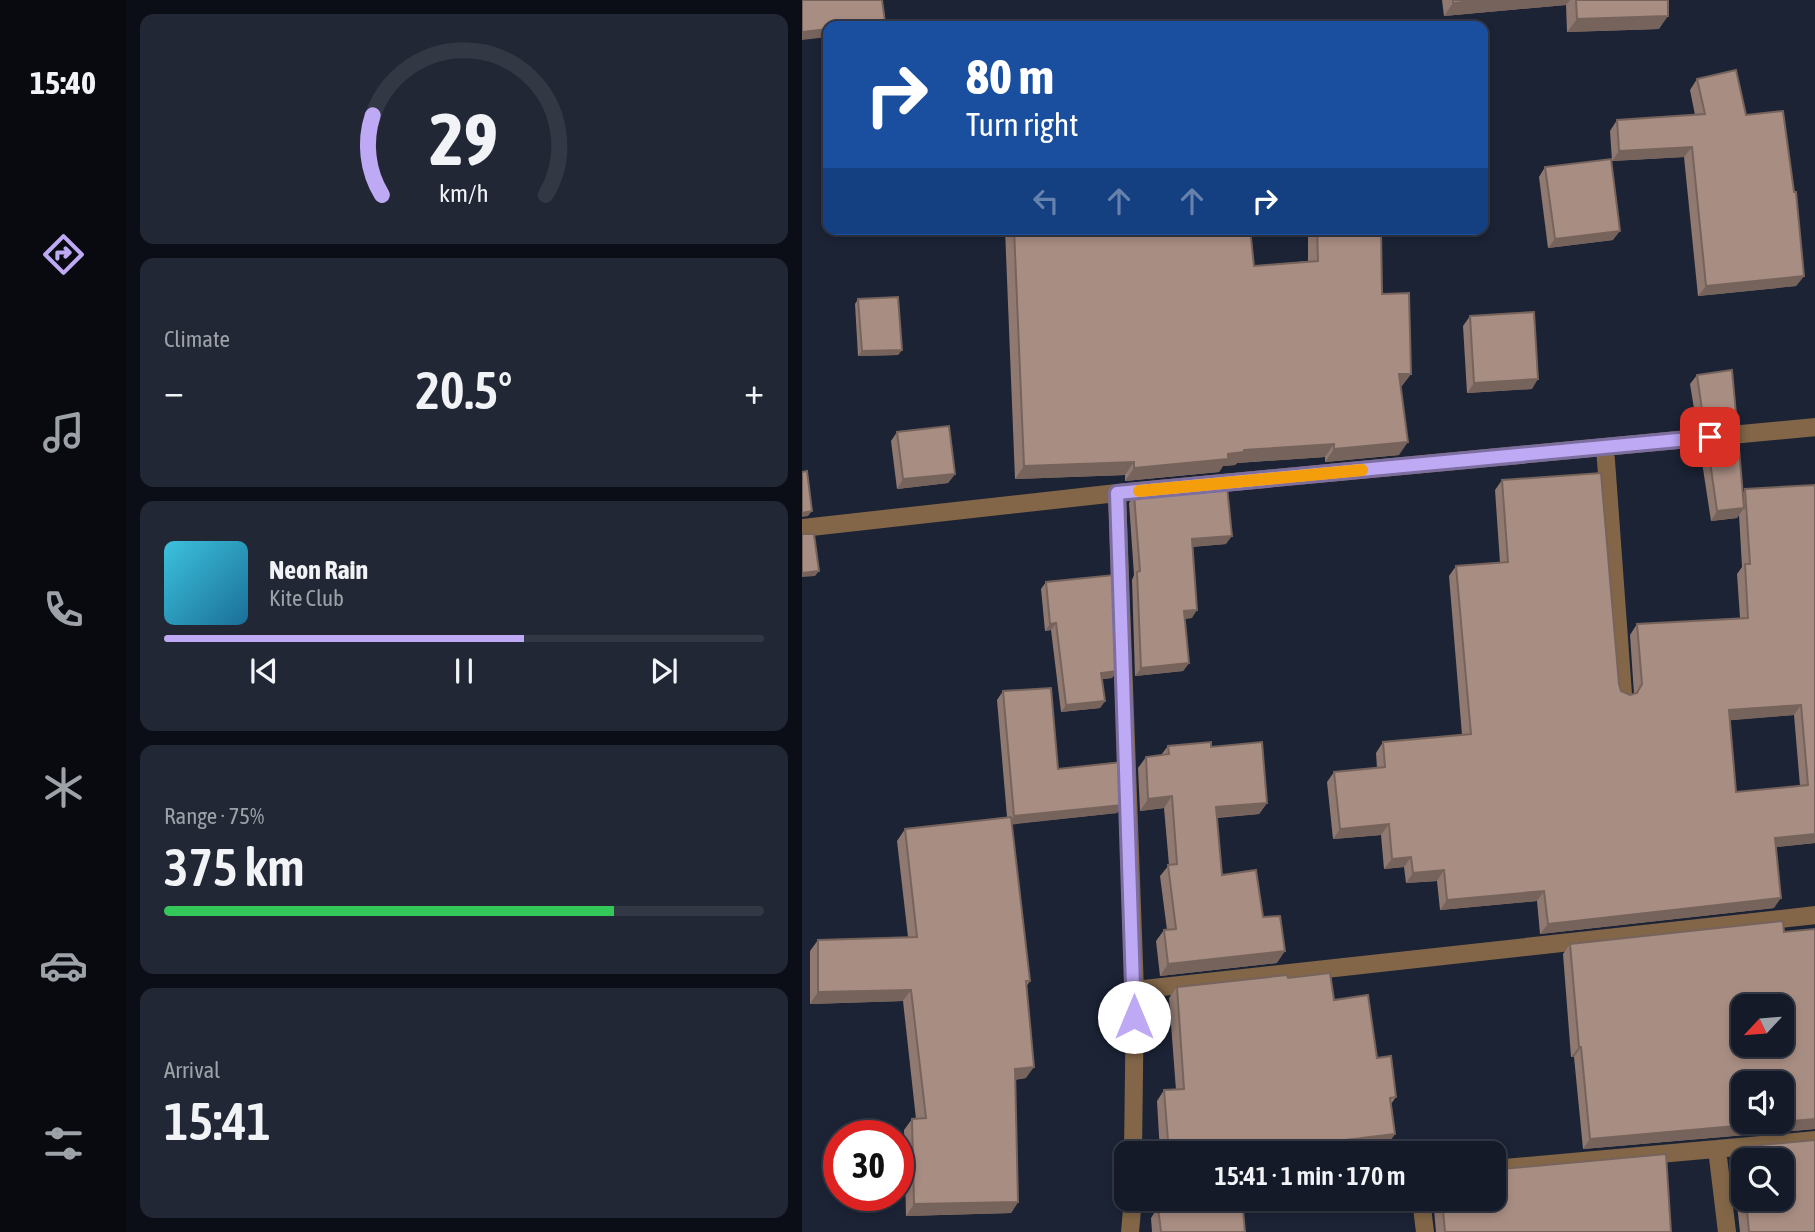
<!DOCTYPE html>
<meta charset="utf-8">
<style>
:root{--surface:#141a28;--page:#212734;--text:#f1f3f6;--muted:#9da1a8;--line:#333845;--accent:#bea9f5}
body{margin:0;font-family:"Asap Condensed",sans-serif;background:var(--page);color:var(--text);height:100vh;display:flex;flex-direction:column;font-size:26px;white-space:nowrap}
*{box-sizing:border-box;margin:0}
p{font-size:23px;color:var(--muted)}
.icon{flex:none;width:38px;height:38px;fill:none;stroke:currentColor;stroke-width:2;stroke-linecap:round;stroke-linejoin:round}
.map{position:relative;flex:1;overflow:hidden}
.sheet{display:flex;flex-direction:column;gap:14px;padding:14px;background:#0b0e16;width:676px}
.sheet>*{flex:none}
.guide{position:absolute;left:21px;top:21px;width:665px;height:214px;border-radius:14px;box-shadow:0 4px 10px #0003,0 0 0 2px var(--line);background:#1a4fa0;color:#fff;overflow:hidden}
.needle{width:46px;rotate:244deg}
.controls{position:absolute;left:929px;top:994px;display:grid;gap:14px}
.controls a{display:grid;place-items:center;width:63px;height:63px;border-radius:14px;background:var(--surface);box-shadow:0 4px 10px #0003,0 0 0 2px var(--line);font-size:35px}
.speed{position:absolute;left:21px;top:1120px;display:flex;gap:14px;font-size:35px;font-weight:700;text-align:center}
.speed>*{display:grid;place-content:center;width:91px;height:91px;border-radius:50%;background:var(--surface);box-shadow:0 4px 10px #0003,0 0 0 2px var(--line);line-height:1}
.speed .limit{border:10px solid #d22;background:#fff;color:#111}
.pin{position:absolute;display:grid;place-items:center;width:60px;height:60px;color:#fff;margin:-30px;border-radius:14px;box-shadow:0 4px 10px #0006}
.me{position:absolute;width:77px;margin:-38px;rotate:0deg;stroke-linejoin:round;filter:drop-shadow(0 0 5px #0008)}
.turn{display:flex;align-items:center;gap:24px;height:147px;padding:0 28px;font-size:32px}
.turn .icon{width:91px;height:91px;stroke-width:2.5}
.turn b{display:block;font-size:49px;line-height:60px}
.lanes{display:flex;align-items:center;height:66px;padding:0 28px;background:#0003;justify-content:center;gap:35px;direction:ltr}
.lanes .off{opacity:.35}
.big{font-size:52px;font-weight:600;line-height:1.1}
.sheet .card{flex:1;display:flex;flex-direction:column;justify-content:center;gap:10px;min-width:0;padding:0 24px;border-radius:14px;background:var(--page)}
.sheet .dial{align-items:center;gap:0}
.dial svg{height:182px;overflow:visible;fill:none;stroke:var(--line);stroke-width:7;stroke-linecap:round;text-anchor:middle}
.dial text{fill:var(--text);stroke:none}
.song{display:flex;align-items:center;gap:21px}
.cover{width:84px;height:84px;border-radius:10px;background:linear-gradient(135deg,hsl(190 70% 55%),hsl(200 70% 35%))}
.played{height:7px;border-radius:4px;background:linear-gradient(90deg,var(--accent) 60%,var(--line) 60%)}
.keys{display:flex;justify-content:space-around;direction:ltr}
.heat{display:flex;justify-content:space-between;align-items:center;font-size:38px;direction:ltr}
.charge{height:10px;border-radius:5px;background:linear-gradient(90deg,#34c759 75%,var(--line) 0)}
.trip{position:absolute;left:312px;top:1141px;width:392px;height:70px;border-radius:14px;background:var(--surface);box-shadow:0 4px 10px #0003,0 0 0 2px var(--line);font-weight:600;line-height:70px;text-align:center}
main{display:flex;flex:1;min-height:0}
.dock{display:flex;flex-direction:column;width:126px;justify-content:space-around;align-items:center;background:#080a10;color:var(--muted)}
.dock .icon{width:49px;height:49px}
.dock .on{color:var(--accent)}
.dock b{font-size:32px;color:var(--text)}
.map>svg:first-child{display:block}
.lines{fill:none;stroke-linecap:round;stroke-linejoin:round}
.minor{stroke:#826647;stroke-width:18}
.wall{fill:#907970;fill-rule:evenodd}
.shaded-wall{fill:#76635b}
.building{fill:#a88d82;stroke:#76635b;stroke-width:2;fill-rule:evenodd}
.route-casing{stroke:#7c6e9f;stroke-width:18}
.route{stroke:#bea9f5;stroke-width:12}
.slow{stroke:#f59e0b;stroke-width:12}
</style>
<main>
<nav class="dock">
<b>15:40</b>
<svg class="icon on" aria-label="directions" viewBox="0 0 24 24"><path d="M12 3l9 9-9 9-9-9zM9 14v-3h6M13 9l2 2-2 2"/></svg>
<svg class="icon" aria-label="music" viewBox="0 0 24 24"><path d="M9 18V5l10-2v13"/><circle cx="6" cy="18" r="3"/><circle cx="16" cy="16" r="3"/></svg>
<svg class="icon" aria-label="phone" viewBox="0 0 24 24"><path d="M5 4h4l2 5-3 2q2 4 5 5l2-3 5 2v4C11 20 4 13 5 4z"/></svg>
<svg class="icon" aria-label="climate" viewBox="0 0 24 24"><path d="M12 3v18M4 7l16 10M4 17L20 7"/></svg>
<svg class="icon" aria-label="car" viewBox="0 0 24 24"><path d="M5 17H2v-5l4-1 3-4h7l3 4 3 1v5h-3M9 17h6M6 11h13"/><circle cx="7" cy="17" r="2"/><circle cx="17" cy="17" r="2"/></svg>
<svg class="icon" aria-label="filters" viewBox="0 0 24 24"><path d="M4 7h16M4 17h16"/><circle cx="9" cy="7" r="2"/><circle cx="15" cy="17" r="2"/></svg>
</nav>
<section class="sheet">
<div class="card dial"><svg viewBox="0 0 100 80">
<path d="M14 69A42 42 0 1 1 86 69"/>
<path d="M14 69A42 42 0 0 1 10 34" stroke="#bea9f5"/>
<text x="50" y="56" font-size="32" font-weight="700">29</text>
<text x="50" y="72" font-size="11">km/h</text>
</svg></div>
<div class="card"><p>Climate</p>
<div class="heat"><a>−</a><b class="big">20.5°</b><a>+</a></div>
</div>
<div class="card">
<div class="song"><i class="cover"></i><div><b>Neon Rain</b><p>Kite Club</p></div></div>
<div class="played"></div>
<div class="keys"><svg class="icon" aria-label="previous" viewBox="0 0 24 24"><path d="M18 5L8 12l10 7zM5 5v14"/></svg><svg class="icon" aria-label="pause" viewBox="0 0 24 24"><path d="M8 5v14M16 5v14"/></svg><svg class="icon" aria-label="next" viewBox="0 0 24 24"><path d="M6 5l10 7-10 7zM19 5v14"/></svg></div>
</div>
<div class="card"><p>Range · 75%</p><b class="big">375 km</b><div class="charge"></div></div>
<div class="card"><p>Arrival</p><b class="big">15:41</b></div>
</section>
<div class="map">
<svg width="1014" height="1232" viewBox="0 0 1014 1232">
<rect width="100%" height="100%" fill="#1b2335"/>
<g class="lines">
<path class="minor" d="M803,447L821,694
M315,493L333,990L331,1153
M0,528L315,493L1014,427
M333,990L1014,915
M915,1149L925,1232
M691,1169L1014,1140
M619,1199L623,1232
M331,1202L362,1199
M328,1232L331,1199"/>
</g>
<path class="wall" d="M640,0H866L857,29L765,32L764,5L642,16Z
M895,79L944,115L1002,276L994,286L896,296L882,157L810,161L808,131L815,120L893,115L888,90Z
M743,167L811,240L746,248L737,177Z
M26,186V205L24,189Z
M203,229H448L452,266L506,261V229H602L597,237H579L580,294L609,374L599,386L597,455L523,462V457L435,463L433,465L421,466L417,472L323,481V475L213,479Z
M56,299L100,350L96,355L56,356L53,304Z
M668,316L730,389L665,393L661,326Z
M895,375L934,414L927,424L895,427L888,384Z
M95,432L153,474L146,483L95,489L89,441Z
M905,440L941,493L943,489L1013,485V843L974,847L972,908L738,934L735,901L638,910L635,881L604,883L602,867L582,869L579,835L531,839L525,782L532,772L575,768L574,753L581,742L660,735L647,576L654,566L698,563L693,490L700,480L817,684L819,691L828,695L832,694L828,635L835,624L938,618L935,574L940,567L937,515L935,518L909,521L898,449ZM992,715L998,786L934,792L928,720Z
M332,495L424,544L390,547V618L382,619L387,663L381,671L333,676L330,580L332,575L327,503Z
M244,582L315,671L310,678L300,679L303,701L298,708L259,712L249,630L243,631L239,589Z
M201,691L256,769L321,805L315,813L210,824L228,981L224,987V1078L213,1080L216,1202L209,1213L104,1216L102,1130L110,1119H114L101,1001L8,1004V951L16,940L106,937L95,841L103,829L205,817L195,700Z
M366,746L409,747L465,803L457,814L415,818L420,875L461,917L475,963L358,976L354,941L362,930H365L358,876L367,865L362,808L338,811L336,768L344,757L359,755Z
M1013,929V1129L781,1149L772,1057H769L761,954L768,944L982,932Z
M486,978L532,1000L575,1058L594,1097L589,1104L593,1134L585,1145L544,1150V1153H358L355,1101L362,1090H374L367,998L375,987Z
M938,1147L1013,1232H938L930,1159ZM942,1160L980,1199H942Z
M370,1199L443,1232H350L349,1218L356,1207L365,1206Z
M631,1199H691L869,1232H634Z"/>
<path class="shaded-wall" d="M681,0H768L764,5L642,16L651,3Z
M866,16L857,29L765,32L775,19Z
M83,22L80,26H48Z
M26,29V37L0,40V32Z
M890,147L882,157L810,161L817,151Z
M576,229H602L597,237H570Z
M818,231L811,240L746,248L753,239Z
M1002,276L994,286L896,296L904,286Z
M100,350L96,355L56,356L60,351Z
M597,374H609L600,386L588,387Z
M736,379L730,389L665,393L672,383Z
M934,414L927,424L895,427L901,417Z
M606,442L597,455L523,462L532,449Z
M532,444L523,457L435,463L433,465L421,466L417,472L323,481L332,468L442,450Z
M332,462L323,475L213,479L222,466Z
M153,474L146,483L95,489L101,479Z
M942,508L935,518L909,521L915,511Z
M10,511L6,516L0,517V513Z
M430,536L424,544L384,547L390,539Z
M17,571L13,576L0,577V573Z
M395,610L390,618L376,619L382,611Z
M254,623L249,630L243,631L248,624Z
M387,663L381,671L333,676L339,668Z
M315,671L310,678L294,680L299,673Z
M303,701L298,708L259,712L264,705Z
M999,705L992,715L920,721L927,710Z
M370,796L362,808L338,811L346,799Z
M465,803L457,814L406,818L414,807Z
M321,805L315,813L206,825L212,816Z
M587,824L579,835L531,839L538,829Z
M1013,834V843L966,848L973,838Z
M609,857L602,867L582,869L590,859Z
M642,870L635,881L604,883L611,873Z
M742,891L735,901L638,910L645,900Z
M979,898L972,908L738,934L746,924Z
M483,951L475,963L358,976L366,964Z
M109,990L101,1001L8,1004L16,992Z
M777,1047H779L772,1057H769Z
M232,1067L224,1078L205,1080L213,1069Z
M1013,1119V1129L781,1149L788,1139Z
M593,1134L585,1145L535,1151L542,1140Z
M216,1202L209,1213L104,1216L112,1204Z"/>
<path class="building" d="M0,0H80L83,22L48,26H26V29L0,32Z
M651,0H681L651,3Z
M774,0H866V16L775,19Z
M934,70L944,115L981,111L992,192H994L1002,276L904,286L890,147L817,151L815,120L903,114L895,79Z
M809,159L818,231L753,239L743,167Z
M212,229H448L452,266L516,261L515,229H579L580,294L607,293L609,374H597L606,442L532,449V444L442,450V452L426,454V459L332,468V462L222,466Z
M96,297L100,350L60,351L56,299Z
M732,312L736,379L672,383L668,316Z
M930,370L934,414L901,417L895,375Z
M147,426L153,474L101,479L95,432Z
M936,437L942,508L915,511L905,440Z
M5,471L10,511L0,513V472Z
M799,473L817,684L819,691L828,695L835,693L840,684L835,624L946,618L943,564H948L943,489L1013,485V834L973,838L979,898L746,924L742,891L645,900L642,870L611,873L609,857L590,859L587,824L538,829L532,772L583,767L581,742L669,734L654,566L706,562L700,480ZM999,705L1006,785L934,792L927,710Z
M425,487L430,536L390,539L395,610L382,611L387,663L339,668L335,572L338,571L332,495Z
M0,534H12L17,571L0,573Z
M312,575L315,671L299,673L303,701L264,705L254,623L248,624L244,582Z
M249,688L256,769L320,762L321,805L212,816L201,691Z
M409,742V747L460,742L465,803L414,807L420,875L454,870L461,917L478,916L483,951L366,964L362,930L374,929L366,865L375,864L370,796L346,799L344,757L367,754L366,746Z
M209,817L228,981H224L232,1067L213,1069L216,1202L112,1204L110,1119L124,1118L109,990L16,992V940L115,937L103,829Z
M981,921L982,932L1013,929V1119L788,1139L779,1047H777L768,944ZM942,1006H980V1045H942ZM942,1083H980V1122H942Z
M528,973L532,1000L566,995L575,1058L589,1056L594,1097L588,1098L593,1134L542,1140L544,1153H367L362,1090L382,1089L375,987L485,975L486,978Z
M1013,1140V1232H947L944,1199H980V1160H942V1180L938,1147Z
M864,1154L869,1232H643L640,1199H691V1165L700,1169Z
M370,1199H440L443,1232H359L356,1207L370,1206Z"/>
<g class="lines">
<defs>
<path id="route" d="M332,1017L315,493L908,437"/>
</defs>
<use href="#route" class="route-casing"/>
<use href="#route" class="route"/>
<path class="slow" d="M337,491L560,470"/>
</g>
</svg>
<div class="controls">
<a><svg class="needle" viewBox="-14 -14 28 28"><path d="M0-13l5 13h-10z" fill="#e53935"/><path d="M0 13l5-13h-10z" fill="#9da1a8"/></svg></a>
<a><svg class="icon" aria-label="sound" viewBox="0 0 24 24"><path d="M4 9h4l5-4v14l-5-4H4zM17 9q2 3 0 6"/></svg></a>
<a><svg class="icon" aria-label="search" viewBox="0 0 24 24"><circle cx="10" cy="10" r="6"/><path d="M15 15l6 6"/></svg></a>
</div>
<div class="speed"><div class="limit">30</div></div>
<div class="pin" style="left:908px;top:437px;background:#d93025"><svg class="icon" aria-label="arrive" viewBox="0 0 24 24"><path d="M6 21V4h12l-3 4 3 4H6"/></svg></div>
<svg class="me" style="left:332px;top:1017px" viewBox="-20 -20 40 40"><circle r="19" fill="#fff"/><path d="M0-13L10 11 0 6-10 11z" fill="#bea9f5"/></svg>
<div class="trip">15:41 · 1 min · 170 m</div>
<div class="guide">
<div class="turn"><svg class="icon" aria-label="right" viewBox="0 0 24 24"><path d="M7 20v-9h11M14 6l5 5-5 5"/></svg><div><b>80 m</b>Turn right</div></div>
<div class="lanes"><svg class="icon off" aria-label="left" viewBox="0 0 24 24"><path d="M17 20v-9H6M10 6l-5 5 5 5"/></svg><svg class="icon off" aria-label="ahead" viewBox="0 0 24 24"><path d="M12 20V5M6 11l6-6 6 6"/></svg><svg class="icon off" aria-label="ahead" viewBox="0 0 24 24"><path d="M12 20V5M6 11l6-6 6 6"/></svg><svg class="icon" aria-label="right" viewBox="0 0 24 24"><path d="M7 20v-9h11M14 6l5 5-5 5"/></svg></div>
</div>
</div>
</main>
